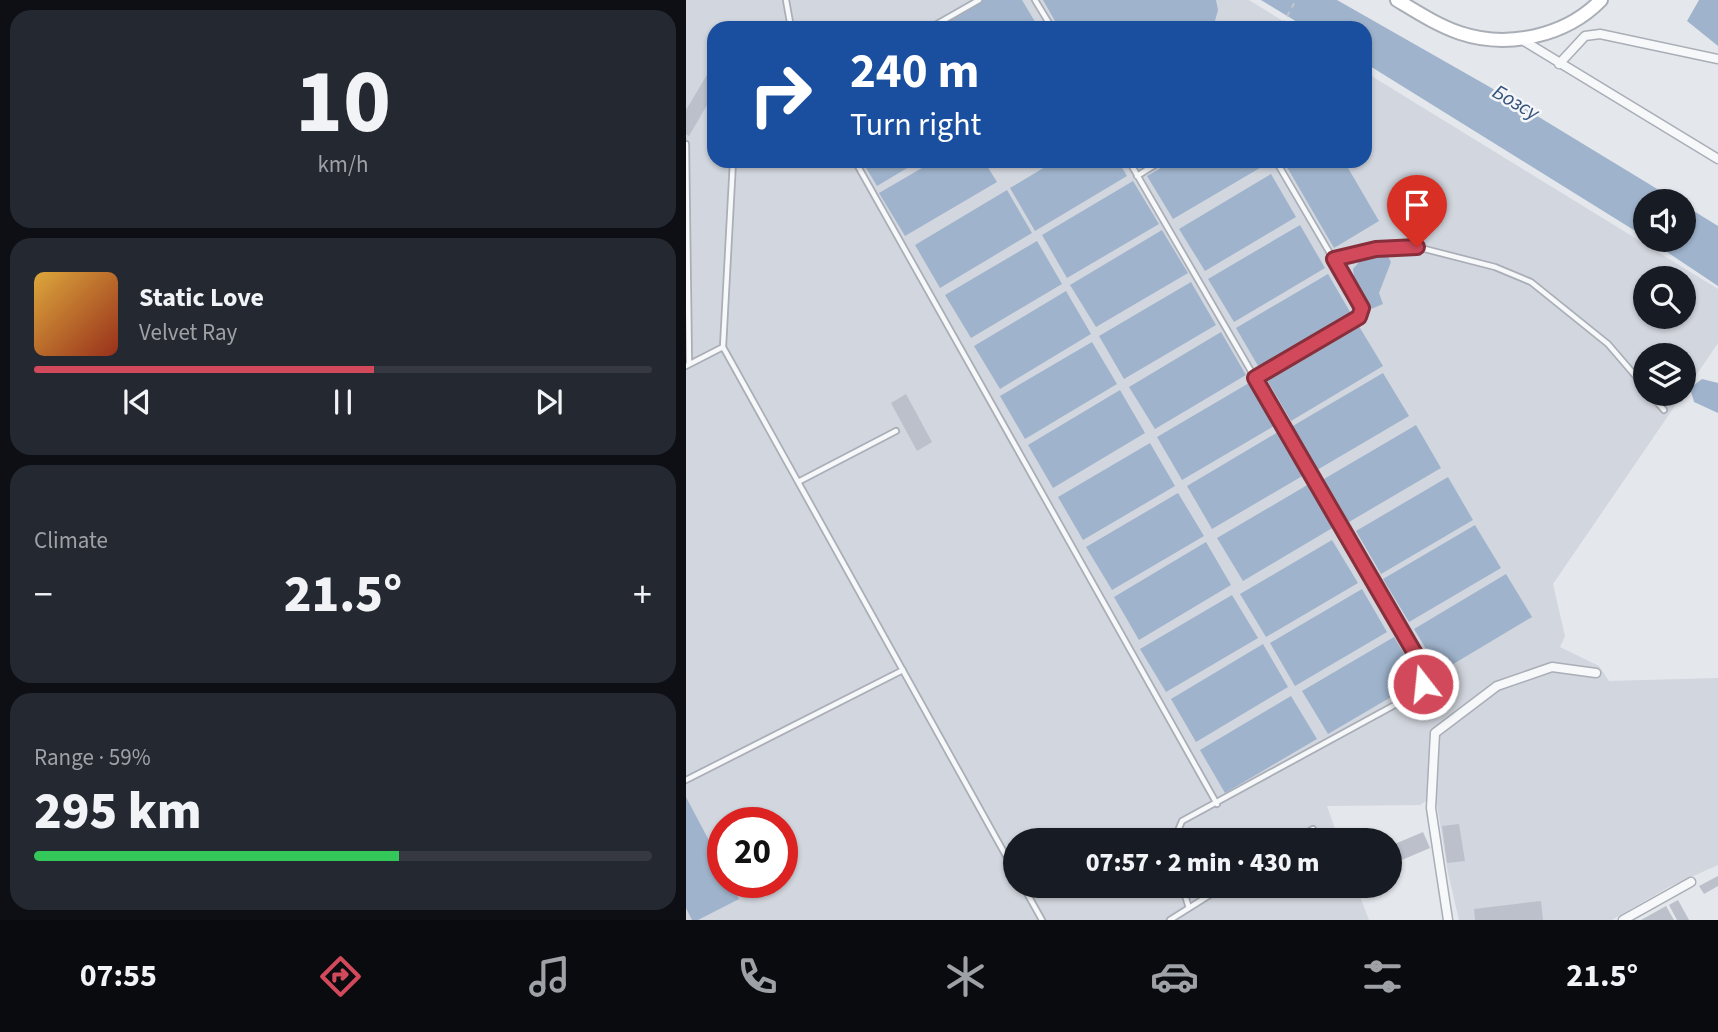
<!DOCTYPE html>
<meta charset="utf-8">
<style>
:root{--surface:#171b24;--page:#242831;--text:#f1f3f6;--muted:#9ea1a6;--line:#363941;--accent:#d1495b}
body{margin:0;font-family:"Source Sans 3",sans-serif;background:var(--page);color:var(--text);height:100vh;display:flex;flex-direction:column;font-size:26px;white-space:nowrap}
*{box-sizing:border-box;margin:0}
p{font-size:23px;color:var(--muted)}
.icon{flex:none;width:38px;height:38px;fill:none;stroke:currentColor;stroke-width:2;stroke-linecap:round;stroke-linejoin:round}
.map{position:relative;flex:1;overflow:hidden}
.panel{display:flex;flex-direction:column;gap:10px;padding:10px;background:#0d0f14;width:686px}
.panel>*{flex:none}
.banner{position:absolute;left:21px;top:21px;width:665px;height:147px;border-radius:21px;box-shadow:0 2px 5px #0004;background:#1a4fa0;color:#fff;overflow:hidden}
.fabs{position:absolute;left:947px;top:189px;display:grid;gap:14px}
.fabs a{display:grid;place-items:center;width:63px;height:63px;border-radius:50%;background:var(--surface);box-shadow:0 2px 5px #0004;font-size:35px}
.speed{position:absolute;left:21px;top:807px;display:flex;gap:14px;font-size:35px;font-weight:700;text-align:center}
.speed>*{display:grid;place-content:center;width:91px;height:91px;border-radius:50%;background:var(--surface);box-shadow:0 2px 5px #0004;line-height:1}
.speed .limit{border:10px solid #d22;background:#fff;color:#111}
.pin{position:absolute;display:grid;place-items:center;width:60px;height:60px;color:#fff;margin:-72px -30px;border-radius:50% 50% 50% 0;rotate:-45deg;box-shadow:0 0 7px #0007}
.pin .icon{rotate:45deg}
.me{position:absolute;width:77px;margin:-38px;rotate:344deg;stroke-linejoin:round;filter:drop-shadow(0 0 5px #0008)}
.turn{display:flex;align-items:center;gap:24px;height:147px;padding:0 28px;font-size:32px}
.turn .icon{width:91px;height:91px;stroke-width:2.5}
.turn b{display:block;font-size:49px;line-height:60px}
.big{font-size:52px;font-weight:800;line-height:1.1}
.panel .tile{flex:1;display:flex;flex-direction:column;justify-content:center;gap:10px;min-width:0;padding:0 24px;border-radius:21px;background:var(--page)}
.panel .dial{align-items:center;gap:0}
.dial b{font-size:91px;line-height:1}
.song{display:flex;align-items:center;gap:21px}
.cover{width:84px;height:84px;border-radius:10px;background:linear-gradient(135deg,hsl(40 70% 55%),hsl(10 70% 35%))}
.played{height:7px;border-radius:4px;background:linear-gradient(90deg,var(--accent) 55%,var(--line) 55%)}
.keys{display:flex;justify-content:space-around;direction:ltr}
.heat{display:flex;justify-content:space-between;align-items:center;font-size:38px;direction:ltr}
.charge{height:10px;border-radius:5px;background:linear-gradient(90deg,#34c759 59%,var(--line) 0)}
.trip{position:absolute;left:317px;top:828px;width:399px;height:70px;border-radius:35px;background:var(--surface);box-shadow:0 2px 5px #0004;font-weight:800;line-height:70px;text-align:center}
.menu{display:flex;height:112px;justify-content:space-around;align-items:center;background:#090b0e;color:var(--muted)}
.menu .icon{width:49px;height:49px}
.menu .selected{color:var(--accent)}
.menu b{font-size:32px;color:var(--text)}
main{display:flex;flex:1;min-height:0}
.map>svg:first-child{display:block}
.built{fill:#d2d6de;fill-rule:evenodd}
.water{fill:#9fb4cc}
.building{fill:#bbc0ca}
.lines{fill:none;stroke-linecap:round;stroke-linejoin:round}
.service-casing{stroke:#a9aeb7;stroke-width:8}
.minor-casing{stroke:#a9aeb7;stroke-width:11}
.secondary-casing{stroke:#a9aeb7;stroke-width:16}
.path{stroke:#c2c5cb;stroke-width:2;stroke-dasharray:5 5;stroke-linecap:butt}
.service{stroke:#f7f8fa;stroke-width:4.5}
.minor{stroke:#f7f8fa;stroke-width:8}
.secondary{stroke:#fff;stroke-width:12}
.route-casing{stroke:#882f3b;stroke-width:18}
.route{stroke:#d1495b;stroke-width:12}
.labels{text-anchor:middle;stroke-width:5;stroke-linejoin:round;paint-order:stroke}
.water-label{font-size:21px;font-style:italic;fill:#34527a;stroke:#f4f6f9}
</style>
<main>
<section class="panel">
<div class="tile dial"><b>10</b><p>km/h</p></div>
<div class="tile">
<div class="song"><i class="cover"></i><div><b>Static Love</b><p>Velvet Ray</p></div></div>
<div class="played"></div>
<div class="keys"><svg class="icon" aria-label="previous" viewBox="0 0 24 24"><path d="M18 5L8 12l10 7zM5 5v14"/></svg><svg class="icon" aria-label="pause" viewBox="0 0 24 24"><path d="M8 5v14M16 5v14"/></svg><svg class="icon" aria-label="next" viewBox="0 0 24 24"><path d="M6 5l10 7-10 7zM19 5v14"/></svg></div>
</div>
<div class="tile"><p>Climate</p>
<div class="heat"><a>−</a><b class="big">21.5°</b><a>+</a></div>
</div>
<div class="tile"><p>Range · 59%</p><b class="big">295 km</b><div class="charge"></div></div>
</section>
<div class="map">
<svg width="1032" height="920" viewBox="0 0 1032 920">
<rect width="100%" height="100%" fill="#e4e7ec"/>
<path class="built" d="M0,0H563L608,28H28V161H679V72L1032,289V343L998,393V355H959V394H997L867,584L879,636L874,647L913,666L923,681L1032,678V865L981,888L926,920H773L762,873L751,805L740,806V801L734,805L641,806L653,840H329V886H670L683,920H0ZM959,278H998V317H959ZM37,822H96V882H37Z"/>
<path class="water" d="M295,0H336L351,25L346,28H248Z
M357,0H530L532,10L527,28H373Z
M575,0H651L802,86L991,201H959V237L679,63V28H621Z
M1013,0H1032V46L1001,21Z
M176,161H233L191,186Z
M248,161H298L311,182L219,236L193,193Z
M369,161H432L441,176L349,231L324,188Z
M487,161H576L579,165L487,219L461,176Z
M658,161L693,221L648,248L598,162Z
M585,174L610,217L519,271L493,229Z
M447,181L473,224L381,278L356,235Z
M321,190L346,233L254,288L229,245Z
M998,205L1032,226V286L963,240H998Z
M614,225L639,268L548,322L522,279Z
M476,230L502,273L410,327L384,285Z
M351,241L376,284L285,338L259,295Z
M702,256L705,262L693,293L697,304L685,309L668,277L667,269L674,261Z
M642,274L667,317L575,371L550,328Z
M505,282L530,325L438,379L413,336Z
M380,291L405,334L314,389L288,346Z
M671,323L697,366L605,421L580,378Z
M535,332L560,375L469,429L443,387Z
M406,342L431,384L339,439L314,396Z
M697,373L723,416L631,470L605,427Z
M1016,379L1032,383V413L1008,402L1004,388Z
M563,383L588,426L496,480L471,437Z
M434,390L459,433L367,488L342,445Z
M730,425L755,468L663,522L638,479Z
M592,432L618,475L526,529L501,486Z
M464,443L489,486L397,540L372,497Z
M762,477L787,520L695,574L670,531Z
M623,484L648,527L557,581L531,538Z
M492,493L518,536L426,590L400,547Z
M789,525L815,568L723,622L697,579Z
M646,540L672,583L580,637L554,594Z
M520,542L545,585L453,640L428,597Z
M820,574L846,617L754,672L728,629Z
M676,589L701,632L609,686L584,643Z
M546,595L572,638L480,692L454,649Z
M708,637L734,680L642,734L616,691Z
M577,644L602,687L510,742L485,699Z
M605,696L631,739L539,793L514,750Z
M0,797L37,867V882H44L53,899L12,920H6L0,908Z"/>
<path class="building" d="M28,63V93L3,136L0,134V110Z
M220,394L246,442L231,451L205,403Z
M773,824L779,861L761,863L756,826Z
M737,832L744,848L704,865V846Z
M1032,876V886L1018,894L1013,886Z
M992,900L1003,920H991L983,905Z
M855,901L857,920H789L788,909Z
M980,906L988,920H955Z"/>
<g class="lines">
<defs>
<path id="service" d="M100,0L105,28
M349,0L366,28
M244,28L293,0
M0,144L3,364
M169,161L531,804
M443,161L738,669L737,684L727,695L496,821L488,840
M451,176L475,161
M648,259L690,249L731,247L809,267L845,282L922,344L959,387
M37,347L329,872
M0,366L37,347L47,161
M569,378L673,317L676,308L590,161
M964,394L978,410
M112,482L210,431
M0,780L217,670
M609,840L627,829
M337,886L356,920
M496,886L503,908
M484,920L538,886"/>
<path id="minor" d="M833,38L1032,159
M873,64L899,36L914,34L1032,59
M762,920L745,808L749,733L811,686L866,667L910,673
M937,920L1005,882"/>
<path id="secondary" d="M711,0C731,12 751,25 774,33C822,49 880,36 915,0"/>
</defs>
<use href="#service" class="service-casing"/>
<use href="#minor" class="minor-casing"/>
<use href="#secondary" class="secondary-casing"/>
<path class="path" d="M596,25L610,0"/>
<use href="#service" class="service"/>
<use href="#minor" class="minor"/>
<use href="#secondary" class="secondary"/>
</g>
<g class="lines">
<defs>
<path id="route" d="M731,247L690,249L648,259L676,308L673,317L569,378L738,669L737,684"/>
</defs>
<use href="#route" class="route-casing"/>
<use href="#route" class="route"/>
</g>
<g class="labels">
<g class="water-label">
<text transform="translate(830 102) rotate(30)" y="7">Бозсу</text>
</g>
</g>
</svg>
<div class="fabs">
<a><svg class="icon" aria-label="sound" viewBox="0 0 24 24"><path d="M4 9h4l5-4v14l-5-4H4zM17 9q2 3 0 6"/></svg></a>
<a><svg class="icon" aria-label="search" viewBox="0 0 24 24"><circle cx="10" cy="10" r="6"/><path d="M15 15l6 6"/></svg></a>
<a><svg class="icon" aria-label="layers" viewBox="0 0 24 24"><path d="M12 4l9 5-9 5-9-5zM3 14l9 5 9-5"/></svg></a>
</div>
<div class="speed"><div class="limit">20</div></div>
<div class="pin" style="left:731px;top:247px;background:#d93025"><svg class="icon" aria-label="arrive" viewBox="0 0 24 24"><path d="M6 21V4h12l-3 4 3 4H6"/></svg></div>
<svg class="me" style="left:737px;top:684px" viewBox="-20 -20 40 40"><circle r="17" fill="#d1495b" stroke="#fff" stroke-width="3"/><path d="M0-11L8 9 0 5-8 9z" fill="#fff"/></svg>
<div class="trip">07:57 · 2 min · 430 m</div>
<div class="banner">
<div class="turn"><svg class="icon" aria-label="right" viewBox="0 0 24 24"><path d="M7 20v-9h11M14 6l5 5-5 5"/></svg><div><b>240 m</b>Turn right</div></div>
</div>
</div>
</main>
<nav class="menu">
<b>07:55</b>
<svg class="icon selected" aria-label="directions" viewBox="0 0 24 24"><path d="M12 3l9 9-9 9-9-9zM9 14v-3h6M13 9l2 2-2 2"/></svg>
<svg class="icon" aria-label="music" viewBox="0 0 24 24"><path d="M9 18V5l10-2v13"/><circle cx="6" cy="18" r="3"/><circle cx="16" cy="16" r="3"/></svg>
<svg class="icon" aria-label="phone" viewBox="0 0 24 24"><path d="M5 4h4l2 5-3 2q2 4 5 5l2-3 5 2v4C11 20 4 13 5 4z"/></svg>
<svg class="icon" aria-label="climate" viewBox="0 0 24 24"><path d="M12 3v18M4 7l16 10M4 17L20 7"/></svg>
<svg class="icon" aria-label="car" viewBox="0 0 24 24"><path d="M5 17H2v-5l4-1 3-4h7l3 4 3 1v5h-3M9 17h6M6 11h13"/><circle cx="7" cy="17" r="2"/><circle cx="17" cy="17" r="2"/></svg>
<svg class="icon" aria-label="filters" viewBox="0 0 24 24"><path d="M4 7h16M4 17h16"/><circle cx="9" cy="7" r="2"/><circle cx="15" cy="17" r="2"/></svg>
<b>21.5°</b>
</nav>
